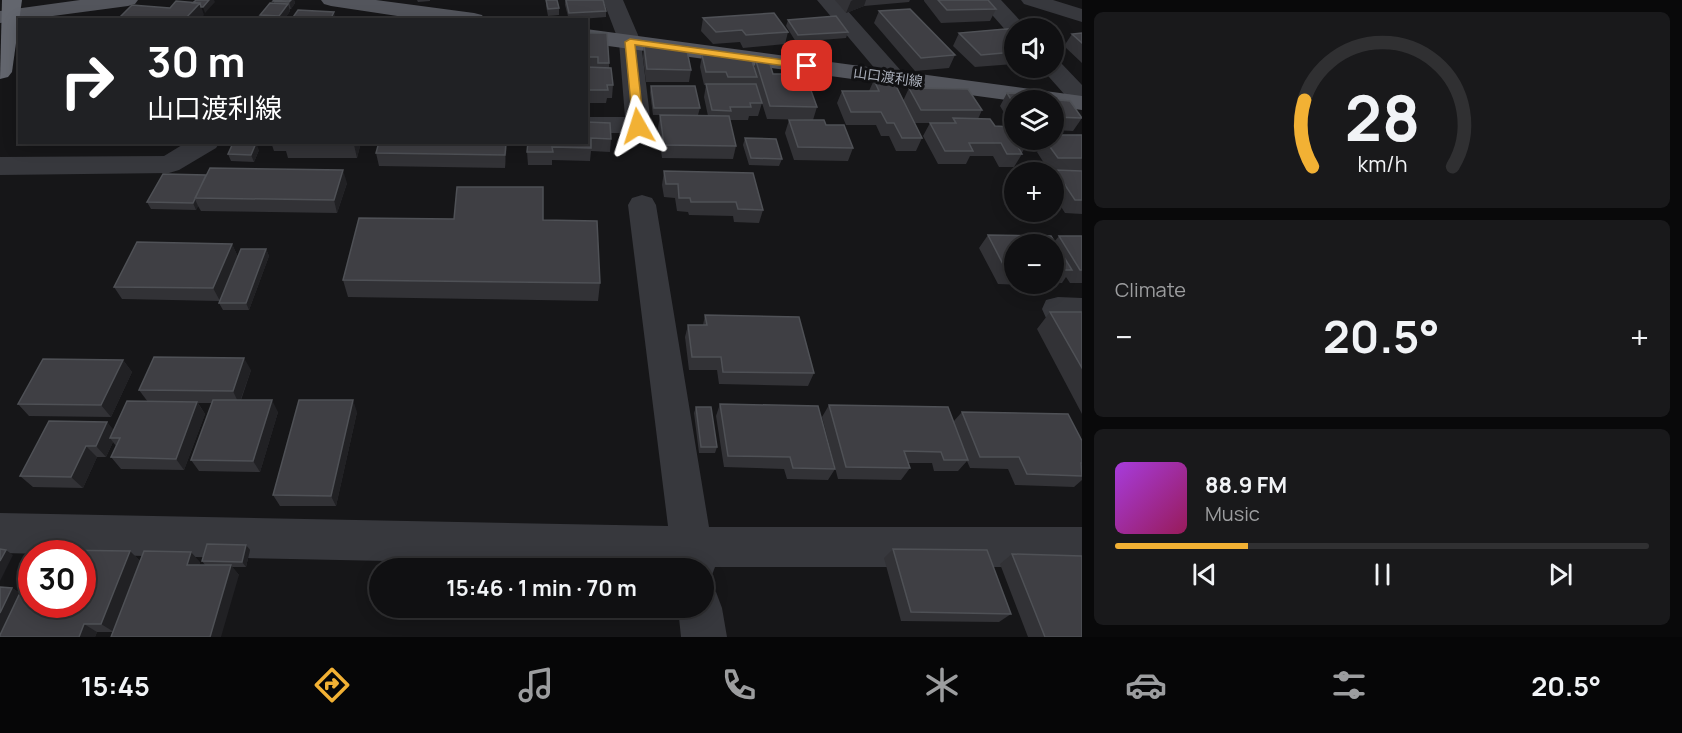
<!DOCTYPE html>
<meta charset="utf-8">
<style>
:root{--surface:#101012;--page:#19191b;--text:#f1f3f6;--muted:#9c9d9f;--line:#303032;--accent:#f2b134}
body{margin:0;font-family:Manrope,"Noto Sans JP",sans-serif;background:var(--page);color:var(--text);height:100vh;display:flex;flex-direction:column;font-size:22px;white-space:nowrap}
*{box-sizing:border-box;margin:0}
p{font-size:20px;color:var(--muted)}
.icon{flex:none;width:33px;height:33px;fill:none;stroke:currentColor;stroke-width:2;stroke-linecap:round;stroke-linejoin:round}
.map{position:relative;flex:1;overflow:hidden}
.side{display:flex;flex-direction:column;gap:12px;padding:12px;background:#09090a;width:600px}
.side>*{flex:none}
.hud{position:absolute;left:18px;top:18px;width:570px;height:126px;border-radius:0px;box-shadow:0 3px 15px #0003,0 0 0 2px var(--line);background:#202124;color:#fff;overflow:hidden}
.controls{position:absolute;left:1004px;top:18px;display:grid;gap:12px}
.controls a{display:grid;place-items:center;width:60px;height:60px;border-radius:50%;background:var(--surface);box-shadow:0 3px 15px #0003,0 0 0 2px var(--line);font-size:30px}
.speed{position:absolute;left:18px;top:540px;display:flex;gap:12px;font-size:30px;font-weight:700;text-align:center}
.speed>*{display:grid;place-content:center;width:78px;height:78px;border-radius:50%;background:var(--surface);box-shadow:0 3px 15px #0003,0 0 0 2px var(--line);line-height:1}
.speed .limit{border:9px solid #d22;background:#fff;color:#111}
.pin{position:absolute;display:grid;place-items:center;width:51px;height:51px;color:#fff;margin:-26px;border-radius:12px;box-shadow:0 3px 9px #0006}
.me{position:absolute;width:66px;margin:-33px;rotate:354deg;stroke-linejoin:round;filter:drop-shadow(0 0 4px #0008)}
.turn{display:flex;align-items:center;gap:21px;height:126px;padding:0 30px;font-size:27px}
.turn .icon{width:78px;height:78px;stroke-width:2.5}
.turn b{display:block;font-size:42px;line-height:51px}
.big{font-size:45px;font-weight:700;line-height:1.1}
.side .tile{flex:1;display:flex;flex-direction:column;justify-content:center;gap:9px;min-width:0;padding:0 21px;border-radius:9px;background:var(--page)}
.side .dial{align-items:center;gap:0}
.dial svg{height:156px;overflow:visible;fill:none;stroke:var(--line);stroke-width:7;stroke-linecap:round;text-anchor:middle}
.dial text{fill:var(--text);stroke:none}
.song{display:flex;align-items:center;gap:18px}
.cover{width:72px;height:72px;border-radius:9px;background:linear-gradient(135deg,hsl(280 70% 55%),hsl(330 70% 35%))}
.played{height:6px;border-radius:3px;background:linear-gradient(90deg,var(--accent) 25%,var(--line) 25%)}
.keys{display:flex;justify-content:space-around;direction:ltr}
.heat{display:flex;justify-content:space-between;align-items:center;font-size:33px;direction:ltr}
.trip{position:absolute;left:369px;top:558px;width:345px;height:60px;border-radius:30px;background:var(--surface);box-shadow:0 3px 15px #0003,0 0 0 2px var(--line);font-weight:700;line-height:60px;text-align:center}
.tabs{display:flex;height:96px;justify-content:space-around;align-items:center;background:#060607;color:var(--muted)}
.tabs .icon{width:42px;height:42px}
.tabs .active{color:var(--accent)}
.tabs b{font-size:27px;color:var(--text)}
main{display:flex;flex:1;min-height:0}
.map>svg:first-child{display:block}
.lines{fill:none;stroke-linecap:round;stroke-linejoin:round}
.minor{fill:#37383d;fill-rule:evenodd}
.major{fill:#53555c;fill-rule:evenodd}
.highway{fill:#63666e;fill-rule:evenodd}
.wall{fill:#323236}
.shaded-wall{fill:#212124}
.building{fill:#3f3f44;stroke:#4f5156;stroke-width:1.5}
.route{fill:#f2b134;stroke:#9d7322;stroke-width:1.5}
.labels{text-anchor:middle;stroke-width:6;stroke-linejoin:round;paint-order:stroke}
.far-street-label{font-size:14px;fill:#a8adb8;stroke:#111113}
</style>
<main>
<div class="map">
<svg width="1082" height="637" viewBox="0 0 1082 637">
<rect width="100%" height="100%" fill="#161618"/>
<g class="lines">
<path class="minor" d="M603,0H623L641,42L651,125L647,130L638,133H586V117H625L619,42Z
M817,0H838L903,73L907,78L903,83L895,85L887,83Z
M979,0H1001L1027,28H1014V34L1008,33Z
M1021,0H1053L1082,9V22L1024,4Z
M1053,61L1061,63L1082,85V106L1073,104L1041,68H1053Z
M187,142H220L216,148L179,170L169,173L0,175V157L164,156Z
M642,195L652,198L656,205L709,527H1082V567H715L709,583L704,585V568L673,567L0,553V513L668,526L628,205L632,198Z
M1058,297L1082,298V322L1058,321L1046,318L1042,309L1046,300Z
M704,587L716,592L722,608L727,637H681L678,608H704Z"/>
<path class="major" d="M80,0H138L135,4L128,6L0,23V11Z
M321,0H376L474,13L482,15L485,20H424L331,6L324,4Z
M586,29L1082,96V110L1053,106V100L1014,101L586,43Z"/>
<path class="highway" d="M2,0H22L12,72L8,77L0,79Z"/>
</g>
<path class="wall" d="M274,0H294L295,3L291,9H290V11L284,20H261L260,15L274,3Z
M417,0H430V1L418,2Z
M546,0L559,8V15L548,16L546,6Z
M565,0H603L606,11V17L569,20L565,5Z
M835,0H910L909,2L864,6L846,13Z
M924,0H988L996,9L990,21L941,23L924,1Z
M879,11L955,55L949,68L915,71L874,23Z
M703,18L788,32L785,44L743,48L740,42L713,44L701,31Z
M788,20L848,32L846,38L796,42L786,26Z
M1014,28V64L975,67L953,46L959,33Z
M586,33L609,63V68L613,85L612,98H607L606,103H586Z
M1082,33V63L1064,46L1072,34Z
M644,45L691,70L689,82H646L643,58Z
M702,55L754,69L756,61L817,107L813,120L767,119L762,103L758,116H749L748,120H730L736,146L733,159L662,158L658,128L660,115H687H653L650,92L651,86L700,108L698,115L708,116L704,97L706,85H704L700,67Z
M874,80L903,101L909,88L982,110L978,119L995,126L1025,147L1022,153V154L1014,167H999L993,156H970L966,164H938L923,136L930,123H915L922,138L916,151H896L889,136H881L876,125H846L837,103L842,91H869Z
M1007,93L1032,94L1035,98L1070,101L1082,118L1073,131L1053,130V100H1014V129L1000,106Z
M789,120L826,125L853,148L848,161L794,160L785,133Z
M586,122L611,139L610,152L591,151L590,161L552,160V165H528L527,152Z
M1053,135H1082V214L1065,213L1053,194V173L1055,171H1049L1037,152L1045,140H1053Z
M745,138L782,159L779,166L749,165L743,145Z
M271,142H361L357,158H288L286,151H274Z
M379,142H507L505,168L379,166L376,153Z
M259,150L254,162L231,161L228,154Z
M664,171L763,210L759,223L734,222L733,216L689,215L688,212L677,211L675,198L664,197L662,185Z
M347,183L337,213L201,211L198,206L196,210L151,209L147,202Z
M988,235L1054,242L1059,236H1082V283H1070L1066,277L1062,283H1053V244H1014V284H1048L1043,290H1029L1026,285L998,284L979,248Z
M232,244L238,257L220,301L122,299L114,287Z
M266,249L269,256L249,310H223L219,303Z
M343,280L600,283L598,301L348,297Z
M1050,312H1082V414L1037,329Z
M705,315L814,373L808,386L719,384L717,370H689L685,337L688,325H703Z
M123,360L132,372L111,417L29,416L18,404Z
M251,370L241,400L278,412L260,472L199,471L191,460L212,403H198L205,414L184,470L121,469L111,457L116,446L113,442L106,457H97L83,488L33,487L20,476L107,422L113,430L148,402L139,390Z
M720,404L835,469L828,480L787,479L784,469L724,467L716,416Z
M829,405L953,422L962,412L1082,441V480L1074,487L1015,485L1008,469L970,468L967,461L958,471H934L932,463H908L910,468L901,480L838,479L822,417Z
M696,407L717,447L715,453H699L694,413Z
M357,412L336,506H280L273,495Z
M246,545L250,550L246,567H232L239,575L112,632H97L95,637H0L12,588L23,595L28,594L130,551L140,561L200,562L199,565H205L202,561Z
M893,549L1011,614L999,622L901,621L884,558Z
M1012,554L1082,637H1028L1000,564Z"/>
<path class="shaded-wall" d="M209,0H214L215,2L205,13L203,7Z
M291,0H294L295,3L291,9L289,2Z
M853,0H866L864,6L846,13L851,1Z
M200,3L204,15L200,20H184Z
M288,4L290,11L284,20H280L279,16Z
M334,12L336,20H330Z
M354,142H361L357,158L354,145Z
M506,142H507L505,168V155Z
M256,143L259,150L254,162L251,155Z
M343,170L347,183L337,213L334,200Z
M195,199L198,206L196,210L193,203Z
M232,244L238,257L220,301L213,288Z
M266,249L269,256L249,310L246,303Z
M244,358L251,370L239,404L233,391Z
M123,360L132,372L111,417L101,405Z
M272,400L278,412L260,472L253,461Z
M353,400L357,412L336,506L331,496Z
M197,402L205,414L184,470L176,459Z
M107,422L117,434L110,438L113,442L106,457L96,446Z
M86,446L97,457L83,488L71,477Z
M246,545L250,550L246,567L242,562Z
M6,550L13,555L0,581V561Z
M130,551L140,561L114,632L101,624Z
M191,552L200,562L196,574L187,565Z
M231,565L239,575L221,637H210Z
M12,588L26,597L0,637V613Z
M84,624L97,632L95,637H79Z"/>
<path class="building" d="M196,0H209L203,7H201L200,3H193Z
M274,0H291L289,2L273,1Z
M546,0H557L559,8L548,9Z
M566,0H603L606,11L569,13Z
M938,0H988L996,9L947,10Z
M176,1L200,3L184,20H117L132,5L170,8Z
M270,3L288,4L279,16L260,15Z
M910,9L955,55L921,58L879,11Z
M298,10L334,12L330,20H291Z
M774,13L788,32L746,35L742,30L716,32L703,18Z
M836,16L848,32L798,35L788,20Z
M1014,28V52L981,55L959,33L1017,28Z
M586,33H607L609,63H598V57H586Z
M1082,33V43L1072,34Z
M644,45L686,46L691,70L647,69Z
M702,55H750L757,77H728L726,72H706Z
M756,61H769L773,74H805L817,107L770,106Z
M586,67L611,68L613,85H607L608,90H586Z
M874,80H893L922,138H902L894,123H887L881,112H851L842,91H879Z
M706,84H756L762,103H750L751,107H730L731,111L712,110Z
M651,86H695L700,108H654Z
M909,88L968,89L982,110H921Z
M1007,93L1032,94L1035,98L1070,101L1082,118L1053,117V100H1014V104Z
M660,115L729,116L736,146L664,145Z
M953,118L990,119L995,126L1012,127L1014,130V140H1020L1025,147H1018L1022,154H1007L1001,143H969L973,151H945L930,123H956Z
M789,120H824L826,125H844L853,148L798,147Z
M586,122L610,123L611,139L591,138V148L552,147L553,152H527L528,142H586Z
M1053,135H1082V158H1058L1045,140L1055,139Z
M745,138L776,139L782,159L751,158Z
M285,142H354V145H284Z
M379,142H506L505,155L376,153Z
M233,143H256L251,155L228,154Z
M210,168L343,170L334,200L195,198Z
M1055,170L1082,171V200H1075Z
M664,171L753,173L763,210L738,209L736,202H691L690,198H679L678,184H666Z
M163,174L206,175L193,203L147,202Z
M457,187H543V220L597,221L600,283L343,280L359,218L454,219Z
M988,235L1051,236L1072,270H1053V244H1014V272H1007Z
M1059,236H1082V270H1080Z
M137,242L232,244L213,288L114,287Z
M241,249H266L246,303H219Z
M1050,312H1082V368Z
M705,315L799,317L814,373L723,372L721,357H692L688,325H707Z
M154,357L244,358L233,391L139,390Z
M43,359L123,360L101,405L18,404Z
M213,400H272L253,461L191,460Z
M299,400H353L331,496L273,495Z
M127,401L197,402L176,459L111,457L120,438H110Z
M720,404L818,406L835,469L793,468L790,457L728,456Z
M829,405L948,407L968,460H944L941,452L904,451L910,468L846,467Z
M696,407H711L717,447H701Z
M962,412L1068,414L1082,441V463H1081L1082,476L1027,474L1019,457H980Z
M49,421L107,422L96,446H86L71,477L20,476Z
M207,544L246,545L242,562L202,561Z
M0,549L6,550L0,561Z
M893,549L987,550L1011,614L911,612Z
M49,550L130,551L101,624H84L79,637H0V635L19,595L28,594L32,587V604H82V554H47Z
M144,551L191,552L187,565H231L210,637H111Z
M1012,554L1082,556V637H1045Z
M0,587L12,588L0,613Z"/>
<path class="route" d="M630,39L807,63L812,66L807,69L635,45L644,126L638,129L633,126L625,42Z"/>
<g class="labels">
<g class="far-street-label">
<text transform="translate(888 77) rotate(8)" y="5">山口渡利線</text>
</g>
</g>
</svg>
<div class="controls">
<a><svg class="icon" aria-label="sound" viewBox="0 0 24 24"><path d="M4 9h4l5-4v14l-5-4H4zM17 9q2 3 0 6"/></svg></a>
<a><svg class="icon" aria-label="layers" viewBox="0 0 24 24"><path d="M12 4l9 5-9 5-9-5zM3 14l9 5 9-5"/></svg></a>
<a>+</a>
<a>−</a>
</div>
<div class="speed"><div class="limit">30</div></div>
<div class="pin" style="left:807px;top:66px;background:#d93025"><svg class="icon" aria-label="arrive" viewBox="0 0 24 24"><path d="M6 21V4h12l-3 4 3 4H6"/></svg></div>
<svg class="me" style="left:638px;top:126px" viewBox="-20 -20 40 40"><path d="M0-17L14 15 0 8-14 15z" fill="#f2b134" stroke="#fff" stroke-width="4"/></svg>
<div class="trip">15:46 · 1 min · 70 m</div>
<div class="hud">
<div class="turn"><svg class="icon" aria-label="right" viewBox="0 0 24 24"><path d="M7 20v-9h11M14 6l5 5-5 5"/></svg><div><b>30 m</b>山口渡利線</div></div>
</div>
</div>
<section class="side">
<div class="tile dial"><svg viewBox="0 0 100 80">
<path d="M14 69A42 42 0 1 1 86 69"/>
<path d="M14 69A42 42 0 0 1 10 35" stroke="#f2b134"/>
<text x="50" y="56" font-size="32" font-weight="700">28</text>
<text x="50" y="72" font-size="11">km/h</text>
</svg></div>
<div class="tile"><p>Climate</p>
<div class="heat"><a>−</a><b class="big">20.5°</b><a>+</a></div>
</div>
<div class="tile">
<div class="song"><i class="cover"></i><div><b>88.9 FM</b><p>Music</p></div></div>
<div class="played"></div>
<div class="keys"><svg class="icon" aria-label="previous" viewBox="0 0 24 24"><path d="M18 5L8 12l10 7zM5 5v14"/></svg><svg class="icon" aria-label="pause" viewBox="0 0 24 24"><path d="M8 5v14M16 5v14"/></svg><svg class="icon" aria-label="next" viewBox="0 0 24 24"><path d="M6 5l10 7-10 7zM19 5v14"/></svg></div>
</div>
</section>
</main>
<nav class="tabs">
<b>15:45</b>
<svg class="icon active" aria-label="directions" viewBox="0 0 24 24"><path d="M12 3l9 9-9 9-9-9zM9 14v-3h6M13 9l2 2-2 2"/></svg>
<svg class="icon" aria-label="music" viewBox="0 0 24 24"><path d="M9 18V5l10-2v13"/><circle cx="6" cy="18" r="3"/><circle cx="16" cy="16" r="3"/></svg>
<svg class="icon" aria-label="phone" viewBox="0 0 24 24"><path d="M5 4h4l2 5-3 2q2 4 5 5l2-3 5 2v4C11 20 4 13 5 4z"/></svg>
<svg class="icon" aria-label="climate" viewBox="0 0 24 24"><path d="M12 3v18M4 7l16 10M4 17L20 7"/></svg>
<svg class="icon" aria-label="car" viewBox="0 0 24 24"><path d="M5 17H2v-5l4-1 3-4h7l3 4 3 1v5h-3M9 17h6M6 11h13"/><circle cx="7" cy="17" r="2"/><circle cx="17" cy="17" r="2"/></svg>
<svg class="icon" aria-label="filters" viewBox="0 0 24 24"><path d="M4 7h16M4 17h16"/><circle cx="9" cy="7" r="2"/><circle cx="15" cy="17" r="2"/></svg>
<b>20.5°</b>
</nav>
